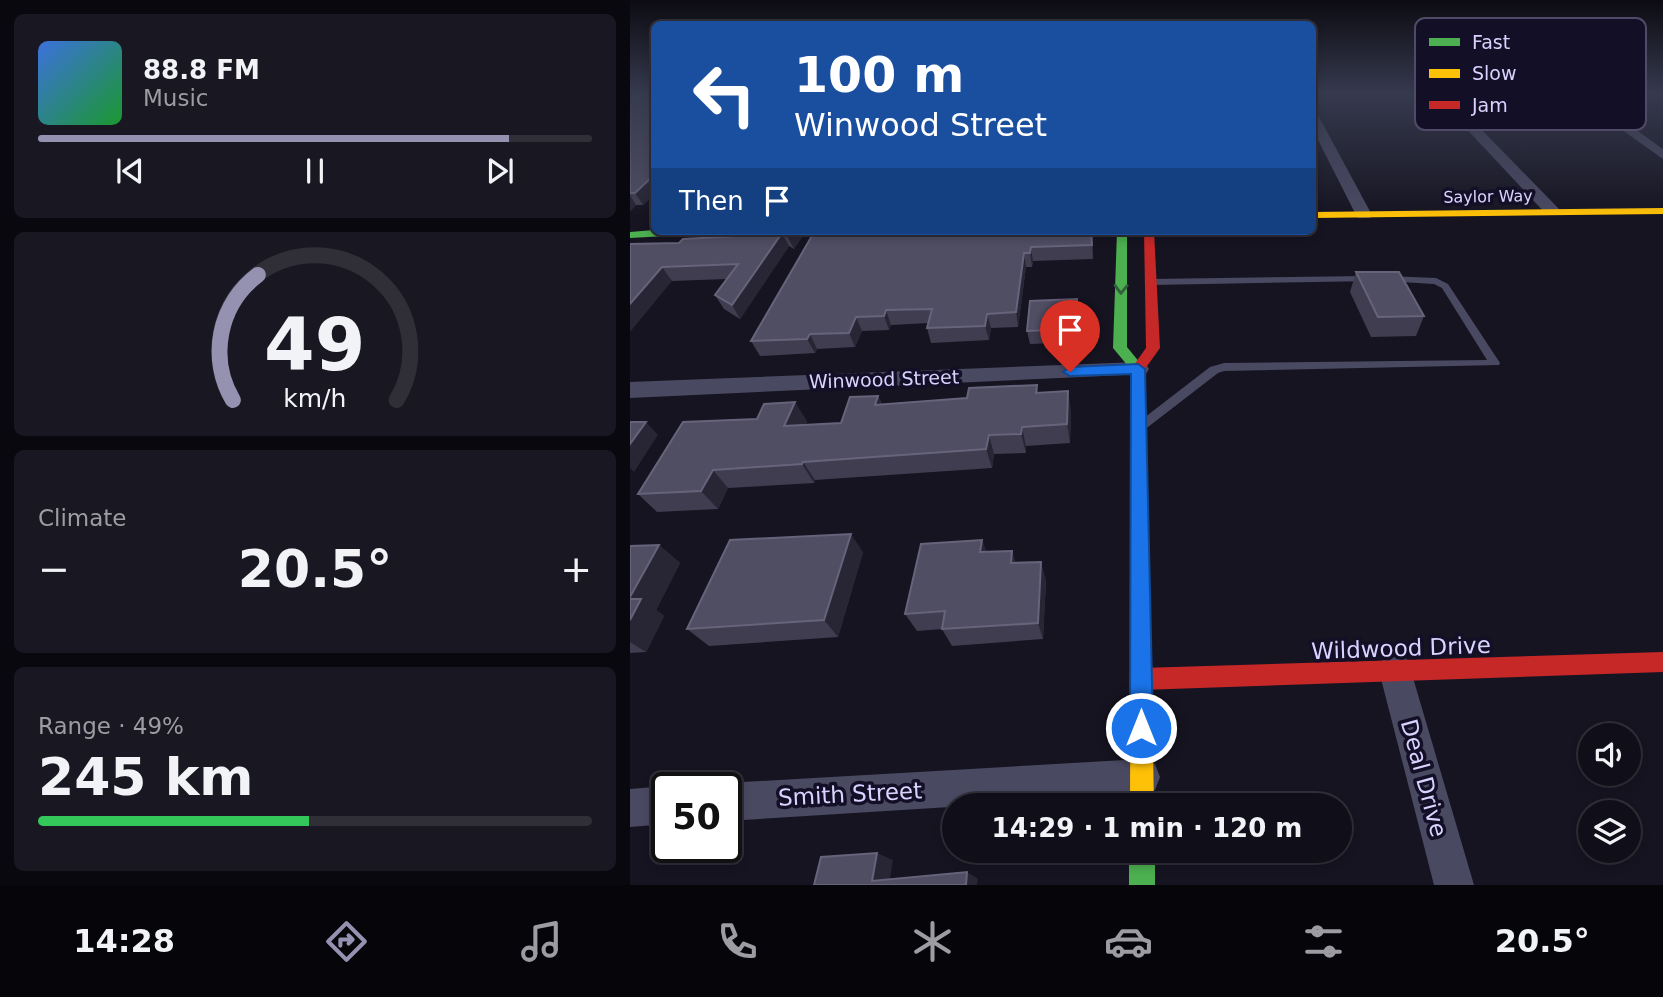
<!DOCTYPE html>
<meta charset="utf-8">
<style>
:root{--surface:#100f19;--page:#191822;--text:#f1f3f6;--muted:#9c9ca2;--line:#302f38;--accent:#9591b1}
body{margin:0;font-family:"DejaVu Sans",sans-serif;background:var(--page);color:var(--text);height:100vh;display:flex;flex-direction:column;font-size:26px;white-space:nowrap}
*{box-sizing:border-box;margin:0}
p{font-size:23px;color:var(--muted)}
.icon{flex:none;width:38px;height:38px;fill:none;stroke:currentColor;stroke-width:2;stroke-linecap:round;stroke-linejoin:round}
.map{position:relative;flex:1;overflow:hidden}
.side{display:flex;flex-direction:column;gap:14px;padding:14px;background:#09080e;width:630px}
.side>*{flex:none}
.hud{position:absolute;left:21px;top:21px;width:665px;height:214px;border-radius:10px;box-shadow:0 4px 10px #0003,0 0 0 2px var(--line);background:#1a4fa0;color:#fff;overflow:hidden}
.controls{position:absolute;left:948px;top:723px;display:grid;gap:14px}
.controls a{display:grid;place-items:center;width:63px;height:63px;border-radius:50%;background:var(--surface);box-shadow:0 4px 10px #0003,0 0 0 2px var(--line);font-size:35px}
.speed{position:absolute;left:21px;top:772px;display:flex;gap:14px;font-size:35px;font-weight:700;text-align:center}
.speed>*{display:grid;place-content:center;width:91px;height:91px;border-radius:50%;background:var(--surface);box-shadow:0 4px 10px #0003,0 0 0 2px var(--line);line-height:1}
.speed .limit{border:4px solid #111;border-radius:10px;background:#fff;color:#111}
.pin{position:absolute;display:grid;place-items:center;width:60px;height:60px;color:#fff;margin:-72px -30px;border-radius:50% 50% 50% 0;rotate:-45deg;box-shadow:0 0 7px #0007}
.pin .icon{rotate:45deg}
.me{position:absolute;width:77px;margin:-38px;rotate:0deg;stroke-linejoin:round;filter:drop-shadow(0 0 5px #0008)}
.turn{display:flex;align-items:center;gap:24px;height:147px;padding:0 28px;font-size:32px}
.turn .icon{width:91px;height:91px;stroke-width:2.5}
.turn b{display:block;font-size:49px;line-height:60px}
.then{display:flex;align-items:center;height:66px;padding:0 28px;background:#0003;gap:14px;font-size:26px}
.big{font-size:52px;font-weight:700;line-height:1.1}
.side .tile{flex:1;display:flex;flex-direction:column;justify-content:center;gap:10px;min-width:0;padding:0 24px;border-radius:10px;background:var(--page)}
.side .dial{align-items:center;gap:0}
.dial svg{height:182px;overflow:visible;fill:none;stroke:var(--line);stroke-width:7;stroke-linecap:round;text-anchor:middle}
.dial text{fill:var(--text);stroke:none}
.song{display:flex;align-items:center;gap:21px}
.cover{width:84px;height:84px;border-radius:10px;background:linear-gradient(135deg,hsl(220 70% 55%),hsl(130 70% 35%))}
.played{height:7px;border-radius:4px;background:linear-gradient(90deg,var(--accent) 85%,var(--line) 85%)}
.keys{display:flex;justify-content:space-around;direction:ltr}
.heat{display:flex;justify-content:space-between;align-items:center;font-size:38px;direction:ltr}
.charge{height:10px;border-radius:5px;background:linear-gradient(90deg,#34c759 49%,var(--line) 0)}
.trip{position:absolute;left:312px;top:793px;width:410px;height:70px;border-radius:35px;background:var(--surface);box-shadow:0 4px 10px #0003,0 0 0 2px var(--line);font-weight:700;line-height:70px;text-align:center}
.tab-bar{display:flex;height:112px;justify-content:space-around;align-items:center;background:#06060a;color:var(--muted)}
.tab-bar .icon{width:49px;height:49px}
.tab-bar .current{color:var(--accent)}
.tab-bar b{font-size:32px;color:var(--text)}
main{display:flex;flex:1;min-height:0}
.map>svg:first-child{display:block}
.lines{fill:none;stroke-linecap:round;stroke-linejoin:round}
.lane{fill:#4a4962;fill-rule:evenodd}
.street{fill:#4a4962;fill-rule:evenodd}
.fast{fill:#4caf50;fill-rule:evenodd}
.slow{fill:#ffc107;fill-rule:evenodd}
.jam{fill:#c62828;fill-rule:evenodd}
.wall{fill:#403d50}
.shaded-wall{fill:#282635}
.building{fill:#504e63;stroke:#66637b;stroke-width:2}
.oneway{stroke:#305f3b}
.route{fill:#1a73e8;stroke:#114b97;stroke-width:2}
.labels{text-anchor:middle;stroke-width:7;stroke-linejoin:round;paint-order:stroke}
.far-street-label{font-size:16px;fill:#d9d4ff;stroke:#130f26}
.street-label{font-size:19px;fill:#d9d4ff;stroke:#130f26}
.near-street-label{font-size:23px;fill:#d9d4ff;stroke:#130f26}
.key{fill:#130f26;stroke:#4e4a67;stroke-width:2}
.key-label{font-size:19px;fill:#d9d4ff}
</style>
<main>
<section class="side">
<div class="tile">
<div class="song"><i class="cover"></i><div><b>88.8 FM</b><p>Music</p></div></div>
<div class="played"></div>
<div class="keys"><svg class="icon" aria-label="previous" viewBox="0 0 24 24"><path d="M18 5L8 12l10 7zM5 5v14"/></svg><svg class="icon" aria-label="pause" viewBox="0 0 24 24"><path d="M8 5v14M16 5v14"/></svg><svg class="icon" aria-label="next" viewBox="0 0 24 24"><path d="M6 5l10 7-10 7zM19 5v14"/></svg></div>
</div>
<div class="tile dial"><svg viewBox="0 0 100 80">
<path d="M14 69A42 42 0 1 1 86 69"/>
<path d="M14 69A42 42 0 0 1 25 14" stroke="#9591b1"/>
<text x="50" y="56" font-size="32" font-weight="700">49</text>
<text x="50" y="72" font-size="11">km/h</text>
</svg></div>
<div class="tile"><p>Climate</p>
<div class="heat"><a>−</a><b class="big">20.5°</b><a>+</a></div>
</div>
<div class="tile"><p>Range · 49%</p><b class="big">245 km</b><div class="charge"></div></div>
</section>
<div class="map">
<svg width="1033" height="885" viewBox="0 0 1033 885">
<rect width="100%" height="100%" fill="#161421"/>
<g class="lines">
<path class="lane" d="M739,276L742,277V281L521,285L516,282L521,279Z
M757,276L806,278L818,284L870,363L869,365L594,371L588,373L518,427H510L508,424L510,421L580,367L594,363L857,360L812,288L804,284L754,281V277Z"/>
<path class="street" d="M802,92H815L929,209L931,212L929,215H917Z
M939,92H953L1033,149V159Z
M682,111L688,115L742,215L740,218H728L726,215L682,128Z
M508,362L516,364L519,369L516,374L0,398V382Z
M765,655L777,659L781,671L844,885H804L749,671L753,659Z
M512,759L525,764L530,777L525,790L512,795L96,821V788H85L96,783Z
M37,786L41,788H37V824L0,827V789Z"/>
<path class="fast" d="M24,230V231H78L73,234L0,238V232Z
M487,231H497V347L515,369L508,374L503,372L483,348Z
M499,850H525V885H499Z"/>
<path class="slow" d="M1033,208V214L682,218V212Z
M510,531L516,534L519,539L524,805H500L501,539L504,534Z"/>
<path class="jam" d="M514,231H524L530,348L515,369L519,539L516,544L510,547L504,544L501,539V369L516,348Z
M1033,652V672L511,690L503,687L500,679L503,671L511,668Z"/>
</g>
<path class="wall" d="M24,92V194L13,205H6L0,211V99Z
M176,231L164,249L159,246L110,319L94,309L85,295L97,279L42,281L0,244L49,243Z
M332,231L334,236L462,231L463,259L403,261L402,267H396L388,327L361,328L359,340L301,343L297,328L298,323L261,325L259,330L232,331L225,347L187,349L185,353L130,356L121,341Z
M726,272L794,316L786,336L741,337L720,292Z
M448,313V342L400,344L397,331Z
M407,385L408,393L441,410L440,443L396,446V453L364,454L362,468L185,480L184,483L98,488L88,509L27,512L8,494L177,421L175,425L211,423L248,396L252,404L337,398Z
M352,540L356,552L386,563L416,580L413,639L322,646L312,629L287,631L275,614Z
M29,545L50,563L26,610L34,616L16,652L0,653V546Z
M233,552L208,637L79,646L57,629Z"/>
<path class="shaded-wall" d="M0,92H9L0,99Z
M24,175V194L13,205L5,193Z
M0,195L6,205L0,211Z
M160,231H176L164,249L157,236Z
M152,233L159,246L110,319L102,305Z
M401,247L403,261L402,267L400,253Z
M394,253L396,267L388,327L386,312Z
M32,267L42,281L0,332V304Z
M447,299L448,313V342L447,329Z
M256,310L261,325L259,330L254,316Z
M357,314L361,328L359,340L355,326Z
M226,317L232,331L225,347L219,333Z
M180,334L187,349L185,353L177,339Z
M438,391L441,410L440,443L437,424Z
M248,396L257,415L245,405Z
M165,402L177,421L167,445L154,426Z
M16,422L28,435L4,472L0,468V444Z
M392,427L396,446V453L391,434Z
M359,435L364,454L362,468L356,449Z
M173,462L185,480L184,483L172,464Z
M83,470L98,488L88,509L71,491Z
M221,534L233,552L208,637L194,620Z
M352,540L359,559L350,552Z
M29,545L50,563L26,610L34,616L16,652L0,642V597Z
M382,551L388,569L381,563Z
M411,562L416,580L413,639L408,623Z
M247,853L263,860L259,885L242,881Z
M337,872L348,879L347,885H336Z"/>
<path class="building" d="M12,92H24V175L5,193H0V99Z
M131,231H160L157,236L152,233L102,305L85,295L108,264L32,267L0,304V244L49,243L53,239L127,235Z
M260,231H331L329,236L382,234L383,231H461L462,245L401,247L400,253H394L386,312L357,314L355,326L297,328L302,309L256,310L254,316L226,317L219,333L180,334L177,339L121,341L183,234Z
M726,272H769L794,316L748,317Z
M447,299V329L397,331L400,301Z
M407,385L406,393L438,391L437,424L392,427L391,434L359,435L356,449L173,462L172,464L83,470L71,491L8,494L53,422L127,419L134,404L165,402L154,426L211,423L220,397L248,396L245,405L337,398L339,388Z
M0,422H16L0,444Z
M221,534L194,620L57,629L100,540Z
M352,540L350,552L382,551L381,563L411,562L408,623L312,629L315,611L275,614L291,544Z
M29,545L0,597V546Z
M0,599H11L0,620Z
M247,853L242,881L337,872L336,885H184L191,857Z"/>
<defs><path id="oneway-chevron" d="M-2-3.5L2.5 0L-2 3.5" fill="none" stroke-width="1.6" stroke-linecap="round" stroke-linejoin="round" transform="scale(1.75)"/></defs>
<use class="oneway" href="#oneway-chevron" transform="translate(491 289) rotate(91)"/>
<linearGradient id="sky" x2="0" y2="1"><stop stop-color="#0c0b12"/><stop offset="0.43" stop-color="#363a4e"/><stop offset="1" stop-color="#363a4e" stop-opacity="0"/></linearGradient>
<rect width="1033" height="216" fill="url(#sky)"/>
<path class="route" d="M508,364L515,369L523,728L519,736L511,739L503,736L500,728L501,374L440,376L433,372L440,367Z"/>
<g class="labels">
<g class="far-street-label">
<text transform="translate(858 196) rotate(-1)" y="6">Saylor Way</text>
</g>
<g class="street-label">
<text transform="translate(254 379) rotate(-2)" y="7">Winwood Street</text>
</g>
<g class="near-street-label">
<text transform="translate(771 648) rotate(-2)" y="8">Wildwood Drive</text>
<text transform="translate(794 778) rotate(75)" y="8">Deal Drive</text>
<text transform="translate(220 794) rotate(-3)" y="8">Smith Street</text>
</g>
</g>
<rect x="785" y="18" width="231" height="112" rx="10" class="key"/>
<rect x="799" y="38" width="31" height="8" fill="#4caf50"/>
<rect x="799" y="69" width="31" height="9" fill="#ffc107"/>
<rect x="799" y="101" width="31" height="8" fill="#c62828"/>
<g class="key-label">
<text x="842" y="49">Fast</text>
<text x="842" y="80">Slow</text>
<text x="842" y="112">Jam</text>
</g>
</svg>
<div class="controls">
<a><svg class="icon" aria-label="sound" viewBox="0 0 24 24"><path d="M4 9h4l5-4v14l-5-4H4zM17 9q2 3 0 6"/></svg></a>
<a><svg class="icon" aria-label="layers" viewBox="0 0 24 24"><path d="M12 4l9 5-9 5-9-5zM3 14l9 5 9-5"/></svg></a>
</div>
<div class="speed"><div class="limit">50</div></div>
<div class="pin" style="left:440px;top:372px;background:#d93025"><svg class="icon" aria-label="arrive" viewBox="0 0 24 24"><path d="M6 21V4h12l-3 4 3 4H6"/></svg></div>
<svg class="me" style="left:511px;top:728px" viewBox="-20 -20 40 40"><circle r="17" fill="#1a73e8" stroke="#fff" stroke-width="3"/><path d="M0-11L8 9 0 5-8 9z" fill="#fff"/></svg>
<div class="trip">14:29 · 1 min · 120 m</div>
<div class="hud">
<div class="turn"><svg class="icon" aria-label="left" viewBox="0 0 24 24"><path d="M17 20v-9H6M10 6l-5 5 5 5"/></svg><div><b>100 m</b>Winwood Street</div></div>
<div class="then">Then<svg class="icon" aria-label="arrive" viewBox="0 0 24 24"><path d="M6 21V4h12l-3 4 3 4H6"/></svg></div>
</div>
</div>
</main>
<nav class="tab-bar">
<b>14:28</b>
<svg class="icon current" aria-label="directions" viewBox="0 0 24 24"><path d="M12 3l9 9-9 9-9-9zM9 14v-3h6M13 9l2 2-2 2"/></svg>
<svg class="icon" aria-label="music" viewBox="0 0 24 24"><path d="M9 18V5l10-2v13"/><circle cx="6" cy="18" r="3"/><circle cx="16" cy="16" r="3"/></svg>
<svg class="icon" aria-label="phone" viewBox="0 0 24 24"><path d="M5 4h4l2 5-3 2q2 4 5 5l2-3 5 2v4C11 20 4 13 5 4z"/></svg>
<svg class="icon" aria-label="climate" viewBox="0 0 24 24"><path d="M12 3v18M4 7l16 10M4 17L20 7"/></svg>
<svg class="icon" aria-label="car" viewBox="0 0 24 24"><path d="M5 17H2v-5l4-1 3-4h7l3 4 3 1v5h-3M9 17h6M6 11h13"/><circle cx="7" cy="17" r="2"/><circle cx="17" cy="17" r="2"/></svg>
<svg class="icon" aria-label="filters" viewBox="0 0 24 24"><path d="M4 7h16M4 17h16"/><circle cx="9" cy="7" r="2"/><circle cx="15" cy="17" r="2"/></svg>
<b>20.5°</b>
</nav>
